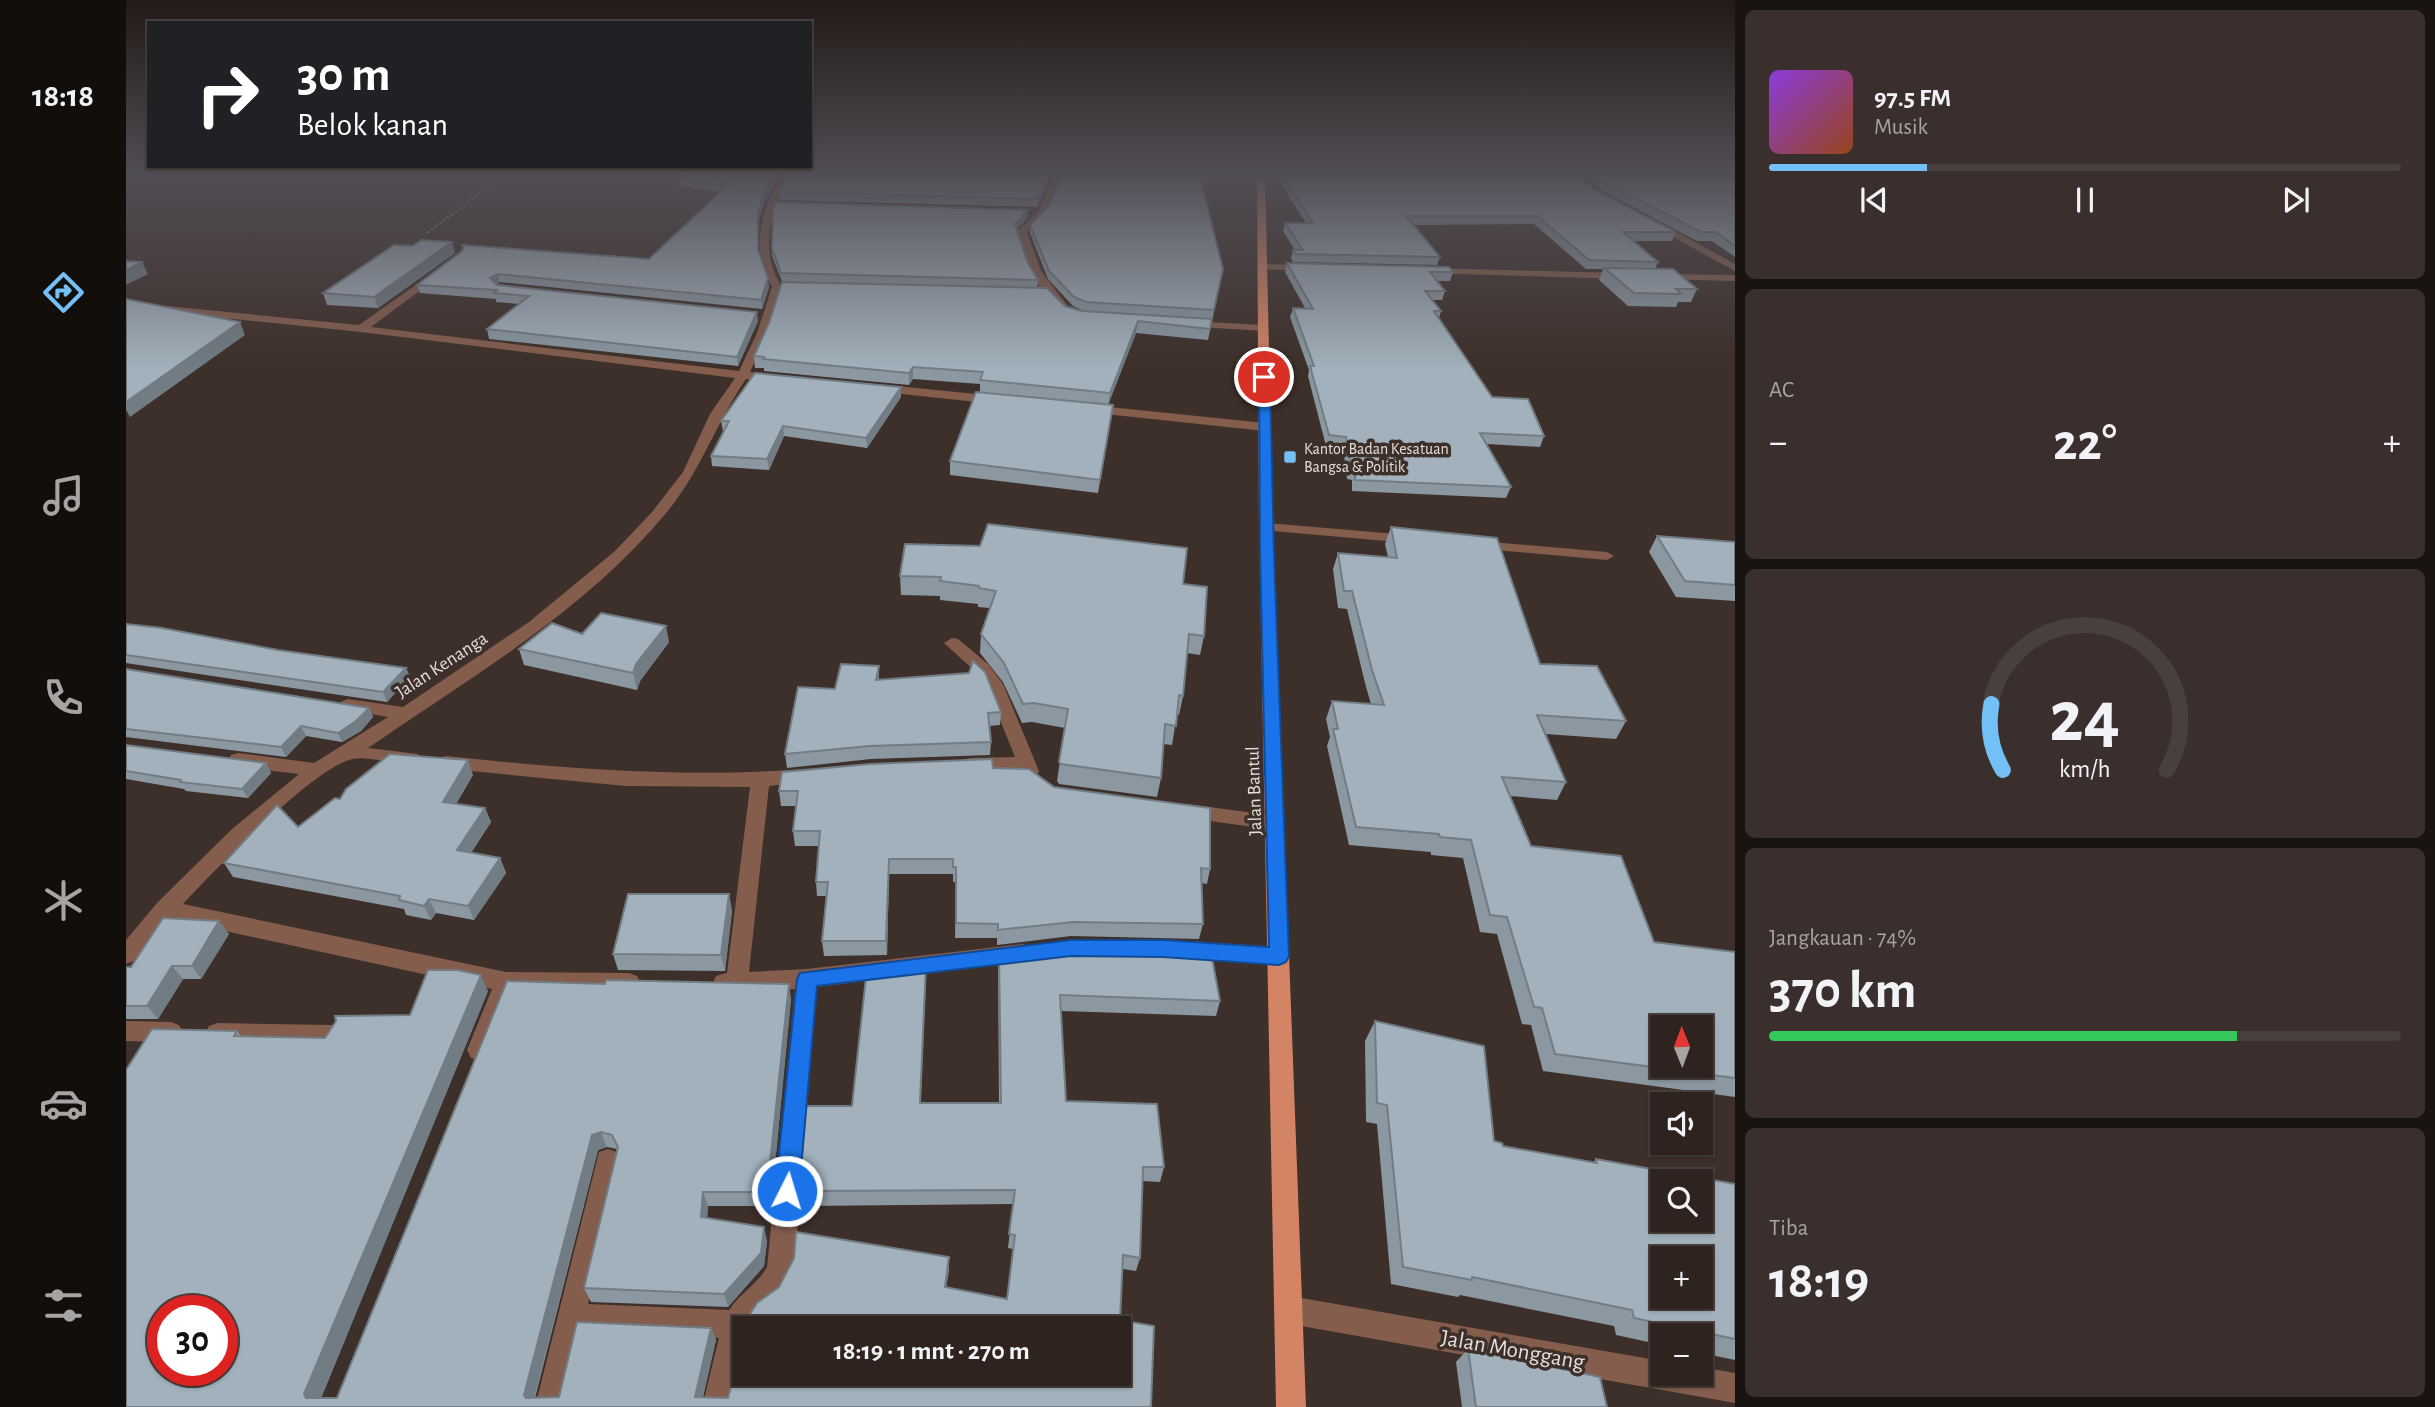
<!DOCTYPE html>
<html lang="id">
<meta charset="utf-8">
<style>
:root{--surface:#2e231f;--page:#3a2f2c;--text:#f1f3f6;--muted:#a7a4a4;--line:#49403d;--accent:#73c0f6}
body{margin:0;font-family:"Alegreya Sans",sans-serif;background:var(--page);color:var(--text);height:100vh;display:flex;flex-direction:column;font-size:26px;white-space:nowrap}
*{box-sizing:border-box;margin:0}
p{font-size:23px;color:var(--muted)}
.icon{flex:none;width:38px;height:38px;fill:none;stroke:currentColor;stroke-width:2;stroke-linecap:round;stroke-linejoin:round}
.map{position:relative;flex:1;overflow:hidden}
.sheet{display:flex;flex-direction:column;gap:10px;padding:10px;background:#191311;width:700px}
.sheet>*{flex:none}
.banner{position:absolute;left:21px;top:21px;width:665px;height:147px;border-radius:0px;box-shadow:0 2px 5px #0004,0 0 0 2px var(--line);background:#202124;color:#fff;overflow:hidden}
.needle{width:46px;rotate:359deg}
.buttons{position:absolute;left:1524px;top:1015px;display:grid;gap:14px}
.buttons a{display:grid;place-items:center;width:63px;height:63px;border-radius:0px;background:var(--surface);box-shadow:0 2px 5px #0004,0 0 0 2px var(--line);font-size:35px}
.speed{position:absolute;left:21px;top:1295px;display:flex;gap:14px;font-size:35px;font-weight:700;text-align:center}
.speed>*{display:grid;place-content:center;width:91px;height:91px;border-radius:50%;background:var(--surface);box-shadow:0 2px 5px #0004,0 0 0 2px var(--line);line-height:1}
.speed .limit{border:10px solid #d22;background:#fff;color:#111}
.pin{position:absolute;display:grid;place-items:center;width:60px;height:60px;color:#fff;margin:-30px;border:4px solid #fff;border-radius:50%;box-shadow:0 2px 7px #0007}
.me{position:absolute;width:77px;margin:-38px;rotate:5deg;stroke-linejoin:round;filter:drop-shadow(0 0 5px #0008)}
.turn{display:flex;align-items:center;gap:24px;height:147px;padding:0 35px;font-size:32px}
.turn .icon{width:91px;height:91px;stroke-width:2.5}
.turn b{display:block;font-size:49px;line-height:60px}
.big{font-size:52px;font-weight:700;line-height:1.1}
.sheet .card{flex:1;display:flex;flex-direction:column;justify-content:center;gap:10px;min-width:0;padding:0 24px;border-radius:10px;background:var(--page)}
.sheet .dial{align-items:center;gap:0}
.dial svg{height:182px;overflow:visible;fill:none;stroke:var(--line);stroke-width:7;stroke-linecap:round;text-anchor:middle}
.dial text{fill:var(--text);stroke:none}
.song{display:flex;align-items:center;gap:21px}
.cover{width:84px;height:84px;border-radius:10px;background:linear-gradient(135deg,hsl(270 70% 55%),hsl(20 70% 35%))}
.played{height:7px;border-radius:4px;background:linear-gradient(90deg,var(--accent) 25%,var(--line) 25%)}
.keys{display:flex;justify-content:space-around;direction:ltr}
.heat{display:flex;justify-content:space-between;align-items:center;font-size:38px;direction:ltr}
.charge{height:10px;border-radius:5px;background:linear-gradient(90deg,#34c759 74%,var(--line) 0)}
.trip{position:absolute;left:606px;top:1316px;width:399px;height:70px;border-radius:0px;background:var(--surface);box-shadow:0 2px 5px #0004,0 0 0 2px var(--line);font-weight:700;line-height:70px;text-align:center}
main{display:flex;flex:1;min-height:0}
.menu{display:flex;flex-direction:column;width:126px;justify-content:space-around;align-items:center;background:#120e0c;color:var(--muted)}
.menu .icon{width:49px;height:49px}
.menu .active{color:var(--accent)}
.menu b{font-size:32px;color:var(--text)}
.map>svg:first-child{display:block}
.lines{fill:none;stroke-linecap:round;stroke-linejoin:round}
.path{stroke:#817470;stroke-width:2.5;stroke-dasharray:2.5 2.5;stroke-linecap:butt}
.minor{fill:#845d4d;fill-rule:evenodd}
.major{fill:#d38464;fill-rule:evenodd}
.wall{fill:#8b98a2}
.shaded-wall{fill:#717c84}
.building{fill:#a2b1bc;stroke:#717c84;stroke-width:2;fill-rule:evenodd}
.route{fill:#1a73e8;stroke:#114b97;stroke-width:2}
.poi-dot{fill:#73c0f6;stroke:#3d2f29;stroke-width:2.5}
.labels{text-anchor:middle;stroke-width:7;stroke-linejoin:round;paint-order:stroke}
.far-poi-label{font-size:16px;fill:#e8dedb;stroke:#3d2f29;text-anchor:start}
.street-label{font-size:19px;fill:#e8dedb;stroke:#3d2f29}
.near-street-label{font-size:23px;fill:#e8dedb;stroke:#3d2f29}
</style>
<main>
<nav class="menu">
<b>18:18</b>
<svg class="icon active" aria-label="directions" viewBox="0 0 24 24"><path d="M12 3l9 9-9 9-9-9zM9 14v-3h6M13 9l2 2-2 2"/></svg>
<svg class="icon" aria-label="music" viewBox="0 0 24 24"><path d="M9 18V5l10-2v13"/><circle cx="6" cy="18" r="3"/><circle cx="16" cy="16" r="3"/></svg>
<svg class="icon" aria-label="phone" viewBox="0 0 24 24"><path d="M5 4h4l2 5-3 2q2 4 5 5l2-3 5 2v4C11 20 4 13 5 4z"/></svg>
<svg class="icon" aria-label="climate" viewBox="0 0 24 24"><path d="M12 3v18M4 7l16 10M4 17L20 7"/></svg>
<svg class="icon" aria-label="car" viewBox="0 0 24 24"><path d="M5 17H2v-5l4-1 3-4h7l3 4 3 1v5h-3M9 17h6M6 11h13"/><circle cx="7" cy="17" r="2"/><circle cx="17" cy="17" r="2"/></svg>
<svg class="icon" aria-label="filters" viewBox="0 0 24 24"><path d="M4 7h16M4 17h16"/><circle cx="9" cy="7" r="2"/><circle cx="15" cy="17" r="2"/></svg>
</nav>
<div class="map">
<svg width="1609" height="1407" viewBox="0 0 1609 1407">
<rect width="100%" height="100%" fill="#3d2f29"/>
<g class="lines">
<path class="path" d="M301,233L382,173"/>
<path class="minor" d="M656,173H664C645,210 632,249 656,287L642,333L624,372L654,376V382L620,379C588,426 574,475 535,519C454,614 344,678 242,748L292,754L294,759L292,764L285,766C270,764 241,756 227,759C190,765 85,874 57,904L380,972L503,973L511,976L514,983L511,990L503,993L387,992L361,1058L353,1061L345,1058L341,1050L366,989L44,919L8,961L0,964V940L31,903L106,829L173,774L112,767L105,765L103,760L105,755L112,753L188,763L262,717L216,709L213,705L216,701L222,699L277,707L403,622L489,551L526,512L557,472L584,414L609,378L235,332L0,308V302L233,325L311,270L316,273L315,275L245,327L613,371L631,333L646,287C622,249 637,209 656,173Z
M929,173H937L920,213L901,232L915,271L941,305L936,308C911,297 897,256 891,231L912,212Z
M1527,222H1533L1609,264V271L1527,226Z
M1136,264L1182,265L1187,268L1182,271L1133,269L1131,267Z
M1304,268L1497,273L1502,276L1497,279L1300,273L1299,271Z
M1535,274L1609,275V281L1531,279V275Z
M1061,321L1138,325L1143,328L1138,331L1057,326L1056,324Z
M751,384L870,396L876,400L870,404L747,391V385Z
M964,405L1139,423L1145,427L1139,431L960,412V406Z
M1140,523L1283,535L1290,539L1283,543L1135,530L1133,527L1135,524Z
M1353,541L1481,552L1488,556L1481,560L1348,548L1346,545L1348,542Z
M826,638L832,639L862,664L877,684L913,771L911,776H897L894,770H837L835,765L837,760L844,758L889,757L860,685L850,672L818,643Z
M320,756C440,769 558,778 679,769L686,771L688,776L686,781L643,786L623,972L681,969L897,944L905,947L908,953L905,959L897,962L691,987L668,1270L654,1299L633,1314L624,1328H618V1354L606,1407H576L593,1338L456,1332L439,1407H409L473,1152L482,1149L491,1152L495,1161L462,1304L603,1310C615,1292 631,1285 641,1267L669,989L611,994L590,990L587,983L590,976L601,973L624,787L500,786L313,768L311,763L313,758Z
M1062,804L1149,816L1156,818L1159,823L1156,828L1149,830L1062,818L1055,816L1052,811L1055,806Z
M1061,941L1153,947L1161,950L1164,956L1161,962L1153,965L1061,959L1053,956L1050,950L1053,944Z
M0,1021L45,1022L53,1025L57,1032L53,1039L45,1042L0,1041Z
M91,1023L206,1025L214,1028L218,1035L214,1042L206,1045L91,1043L83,1040L79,1033L83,1026Z
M1164,1296L1536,1361V1374H1575V1367L1609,1373V1403L1164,1324L1154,1320L1150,1310L1154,1300Z"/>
<path class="major" d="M1131,173H1139L1147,527L1180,1407H1150L1133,527Z"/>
</g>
<path class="wall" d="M654,173L638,203L632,222V252L643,287L636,309L374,282L371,284L632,321L612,366L363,339L361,329L393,304L370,302V299L294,293L291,285L336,251L337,249L336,245L523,259L595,192L554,186L553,178Z
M662,173H926L911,207L654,200L653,192Z
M1148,173H1452L1454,178L1469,190L1550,232L1546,241H1507L1532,262L1529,269L1571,289L1565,302H1552L1550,307L1502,306L1473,280L1477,269H1460L1408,224L1287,225L1314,257L1311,265L1167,262L1165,258L1167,250H1169L1157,231L1159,223H1180Z
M1459,173H1574L1584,179L1609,177V257L1586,241H1571L1475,190L1462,179Z
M923,206L1097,269L1082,340L1010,333L982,405L985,418L972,493L824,475V461L854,392V384L787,379L783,385L638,371V368H629L628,356L643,323L656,281L646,256V248L902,210V217L891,229L902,263L912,280L911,288L939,306L958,311L947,306L922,279L904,233V225Z
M329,253L252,308L201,305L197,293Z
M1161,263L1327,272L1324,281H1311L1319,291L1316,300H1307L1315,311L1313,318L1366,397L1418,436L1414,447L1361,444L1385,487L1380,498L1226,491V480L1221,479L1217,447L1200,446L1182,376L1183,370L1164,317L1167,308H1179L1159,272Z
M775,397L741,448L658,436L643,470L586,466L585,456L598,431H597L595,421Z
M1265,527L1414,664L1500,721L1490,739L1420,734L1440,782L1431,800L1384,796L1405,846L1528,942L1609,952V1097L1417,1071L1405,1025L1396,1024L1371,934L1354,932L1337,858L1305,855V852L1223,845L1201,746L1204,737L1200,719L1206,701L1245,704L1240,687L1221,609L1212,608L1207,569L1212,553L1262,557L1259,544Z
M1531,536L1609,542V601L1550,597L1523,552Z
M774,576L1057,584L1078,636L1074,655L1061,653L1057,696L1053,715L1051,714L1046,745L1037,744L1035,778L1031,797L933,784L931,781L939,728L906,722L896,723L877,682L854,653L855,634L864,608L852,607V604L814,600V596L775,595Z
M0,624L152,650L280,668L284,677L261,702L0,663Z
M456,634L543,642L514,681L511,690L398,665L393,649Z
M0,669L243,708L247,717L235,731L216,742L180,736L160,757L0,737Z
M753,680L875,712L874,725L863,726L865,742L864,755L745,759L661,768L659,754L709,689Z
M0,745L140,763L145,773L122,798L60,791L58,789L0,779Z
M867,768L928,787L1084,869L1081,884L1076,883L1077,924L1073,939L945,936L871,945V938H829L830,882H827V874H763L761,955L698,956L696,941L700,896H691L690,882L693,846H669L667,831L670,806H655L653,791Z
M347,775L330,804L359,808L365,822L345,853L374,858L380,873L348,920L310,913L305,920L280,915L278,909L107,877L98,863L172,827L214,799Z
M603,894L606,911L599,971L492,970L487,954Z
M103,934L75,979H57L32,1019H0V967H5Z
M873,952L1094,1001L1090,1016L935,1011L940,1101L1038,1167L1034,1182L1017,1181L1014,1258L1010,1271L997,1269L994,1320L1025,1407H0L111,1031L115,1036L199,1038L284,1015L362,991L195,1398H211L381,981L665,999L645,1206H582L581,1218L641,1241L638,1266L602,1307L465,1302L458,1288L491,1149L481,1147L472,1150L409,1398L433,1397L585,1328L590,1340L577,1397L602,1398L823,1257V1270L820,1287L881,1299L887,1249L882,1248L887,1204L676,1206L673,1191L726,1106L800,979L794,1103H873L872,968Z
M1249,1021L1368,1141L1377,1146L1467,1163L1470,1159L1609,1184V1360L1575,1353V1335H1536V1345L1490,1335L1488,1326L1334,1295L1332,1297L1265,1284L1251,1124L1240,1122L1239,1041Z
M1342,1349L1481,1407H1336L1330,1362Z"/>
<path class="shaded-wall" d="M650,173H654L638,203L632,222V258V214L637,195Z
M923,173H926L911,207L912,199Z
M902,210V217L889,232V224Z
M326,242L329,253L252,308L248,297Z
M16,262L22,274L0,285V270Z
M372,274L374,282L367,287L364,278Z
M642,278L643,287L636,309L635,300Z
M631,312L632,321L612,366L611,357Z
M1012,321L1010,333L982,405L984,393Z
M114,322L119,335L4,417L0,410V402Z
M787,367V379L783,385V373Z
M775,387V397L741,448L740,438Z
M657,426L658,436L643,470L641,459Z
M540,626L543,642L514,681L511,690L507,673L510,664Z
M753,666V679L751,694L750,680Z
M280,668L284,677L261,702L257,692Z
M243,708L247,717L235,731L216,742L212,733Z
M175,726L180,736L160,757L155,747Z
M342,760L347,775L323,816L317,802Z
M140,763L145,773L122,798L116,789Z
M359,808L365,822L337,864L331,850Z
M374,858L380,873L348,920L342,906Z
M763,859V874L761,955L760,941Z
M603,894L606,911L599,971L595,955Z
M303,899L310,913L305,920L298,906Z
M93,921L103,934L75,979L66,966Z
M800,964V979L794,1118V1103Z
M46,966L57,979L32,1019L21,1006Z
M355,975L362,991L192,1406L180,1398L178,1394Z
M663,984L665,999L645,1206L641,1192Z
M475,1132L481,1147L472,1150L406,1406L398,1395L466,1135Z
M577,1192L582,1206L580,1231L575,1217Z
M638,1227L641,1241L638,1266L602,1307L598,1294Z
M823,1257V1270L818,1300L819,1287Z
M585,1328L590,1340L574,1407L569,1397Z"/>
<path class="building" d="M561,173H650L637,195L632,214V250L642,278L635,300L372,274L364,278L371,285L631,312L611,357L361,329L403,296L368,293L371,290L291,285L336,251L338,247L336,245L523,259L602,185L553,178Z
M662,173H923L912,199L653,192Z
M937,173H1073L1097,269L1088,310L960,302L948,297L923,271L904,225L923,206Z
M1155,173H1452L1454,178L1469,190L1550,232H1497L1532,262L1463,260L1411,216H1280L1314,257L1169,254L1167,250H1177L1159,223H1187Z
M1467,173H1574L1584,179L1609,177V246L1590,232H1575L1478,182Z
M649,202L902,210L889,224L902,263L912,280L655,273L646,248L647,209Z
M296,240L326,242L248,297L197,293L268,245L286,246Z
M0,261L16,262L0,270Z
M1161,263L1323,267L1327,272H1304L1319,291H1299L1315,311H1308L1366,397L1402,399L1418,436L1354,433L1385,487L1229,480V469L1225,468L1220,437L1203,435L1184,366H1188L1167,308L1187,309Z
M1478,268L1547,269L1571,289H1550L1555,294L1508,293Z
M656,282L921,288L939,306L956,311L1086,319L1084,329L1012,321L984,393L854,380L857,372L787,367L783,373L637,359L638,357L628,356L643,323Z
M0,299L114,322L0,402Z
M629,373L775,387L740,438L657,426L641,459L585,456L603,421H595Z
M850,392L987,405L974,480L824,461Z
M862,524L1061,548L1057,584L1081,587L1078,636L1063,634L1057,696L1053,695L1050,726L1039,724L1035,778L935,764L933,762L942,709L908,703L897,704L878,663L855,634L870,591L853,588V586L814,581L815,577L774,576L779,544L854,546Z
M1265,527L1371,538L1414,664L1471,666L1500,721L1411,715L1440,782L1376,777L1405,846L1495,856L1528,942L1609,952V1078L1429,1054L1416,1008L1408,1007L1381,917L1364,915L1345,840L1314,837L1313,834L1230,827L1207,729H1212L1206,701L1258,705L1246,670L1226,591H1218L1212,553L1271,558ZM1536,1027H1575V1066H1536Z
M1531,536L1609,542V585L1559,581Z
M475,613L540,626L510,664L507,673L393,649L426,623L456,634Z
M0,624L36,628L152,650L280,668L257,692L0,655Z
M847,661L859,672L875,712L862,713L865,742L744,746L659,754L672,687L709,689L715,664L753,666L750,680L843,673Z
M0,669L243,708L230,721L212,733L175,726L155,747L0,729Z
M0,745L140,763L116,789L54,782L55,780L0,771Z
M264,754L342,760L317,802L359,808L331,850L374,858L342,906L303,899L298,906L273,900L274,896L98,863L151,805L172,827L209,798L214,799L220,789Z
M866,759L867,768L903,769L928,787L1084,808V869L1075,868L1077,924L947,922L872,930V924L830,923V867H827V859H763L760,941H696L702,882H690L694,831H667L672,791H653L656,772L744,764Z
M502,894H603L595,955L487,954Z
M37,918L93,921L66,966H46L21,1006H0V967H5Z
M947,944L1084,947L1094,1001L934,995L940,1101L1031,1104L1038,1167H1017L1014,1258L997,1255L994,1320L1028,1326L1025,1407H0V1070L26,1029L111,1031L108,1036L199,1038L210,1021L209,1016L284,1015L302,970H331L355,975L178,1394L180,1398H211L381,981L479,984L480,980L663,984L641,1192H577L575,1217L638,1227L635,1253L598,1294L458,1288L492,1147L486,1135L475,1132L466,1135L398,1395L400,1398L433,1397L451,1322L585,1328L569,1397L602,1398L617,1342V1318L622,1317L631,1303L653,1287L668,1258L670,1232L823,1257L819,1287L881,1299L889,1235L883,1234L889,1190L673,1191L680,1106H726L741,968L800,964L794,1103H875L873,952ZM37,1311H96V1370H37ZM618,1328H992V1374H618Z
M1249,1021L1358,1046L1368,1141L1376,1143L1377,1146L1471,1163L1470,1159L1609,1184V1339L1508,1318L1506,1310L1346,1277V1280L1277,1267L1261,1105L1251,1103ZM1536,1181H1575V1220H1536ZM1536,1258H1575V1297H1536Z
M1342,1349L1474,1377L1481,1407H1350Z"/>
<linearGradient id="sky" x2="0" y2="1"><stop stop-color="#221a17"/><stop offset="0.47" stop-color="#514d54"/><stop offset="1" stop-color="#514d54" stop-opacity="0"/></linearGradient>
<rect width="1609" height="370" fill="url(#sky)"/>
<path class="route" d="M1138,374L1144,377L1148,554L1163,956L1160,962L1153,965L1037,957L945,956L691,986L673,1191L670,1199L661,1203L653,1199L649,1191L671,979L674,973L945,940H1037L1143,947L1134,554L1133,377Z"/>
<rect class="poi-dot" x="1157" y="450" width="14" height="14" rx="3.5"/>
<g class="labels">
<g class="far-poi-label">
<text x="1178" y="454">Kantor Badan Kesatuan<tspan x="1178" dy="18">Bangsa &amp; Politik</tspan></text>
</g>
<g class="street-label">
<text transform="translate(315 664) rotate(-33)" y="7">Jalan Kenanga</text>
<text transform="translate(1127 791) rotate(-92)" y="7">Jalan Bantul</text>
</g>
<g class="near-street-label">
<text transform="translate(1387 1349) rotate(10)" y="8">Jalan Monggang</text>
</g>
</g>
</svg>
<div class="buttons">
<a><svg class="needle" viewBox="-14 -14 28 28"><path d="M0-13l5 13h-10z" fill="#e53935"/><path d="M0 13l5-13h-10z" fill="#a7a4a4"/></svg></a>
<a><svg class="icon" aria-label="sound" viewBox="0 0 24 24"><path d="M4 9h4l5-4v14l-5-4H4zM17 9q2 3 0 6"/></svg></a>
<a><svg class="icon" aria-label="search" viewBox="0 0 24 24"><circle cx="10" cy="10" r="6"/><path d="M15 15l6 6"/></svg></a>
<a>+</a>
<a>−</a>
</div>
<div class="speed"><div class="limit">30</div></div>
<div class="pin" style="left:1138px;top:377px;background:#d93025"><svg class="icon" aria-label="arrive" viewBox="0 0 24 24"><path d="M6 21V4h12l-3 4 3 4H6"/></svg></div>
<svg class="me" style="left:661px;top:1191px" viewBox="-20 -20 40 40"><circle r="17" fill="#1a73e8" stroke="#fff" stroke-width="3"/><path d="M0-11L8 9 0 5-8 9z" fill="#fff"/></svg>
<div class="trip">18:19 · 1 mnt · 270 m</div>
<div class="banner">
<div class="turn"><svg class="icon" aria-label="right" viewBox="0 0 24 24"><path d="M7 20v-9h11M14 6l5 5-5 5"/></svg><div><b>30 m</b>Belok kanan</div></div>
</div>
</div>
<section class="sheet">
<div class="card">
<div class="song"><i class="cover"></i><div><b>97.5 FM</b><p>Musik</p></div></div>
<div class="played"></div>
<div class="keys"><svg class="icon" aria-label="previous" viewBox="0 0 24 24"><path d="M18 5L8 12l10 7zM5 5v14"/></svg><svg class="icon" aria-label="pause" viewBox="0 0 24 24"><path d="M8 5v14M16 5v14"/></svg><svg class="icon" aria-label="next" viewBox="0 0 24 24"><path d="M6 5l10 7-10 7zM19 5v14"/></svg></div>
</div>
<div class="card"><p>AC</p>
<div class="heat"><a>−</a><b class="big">22°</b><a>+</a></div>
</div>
<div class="card dial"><svg viewBox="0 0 100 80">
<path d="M14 69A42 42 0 1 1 86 69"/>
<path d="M14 69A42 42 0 0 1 9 40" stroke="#73c0f6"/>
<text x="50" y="56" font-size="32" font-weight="700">24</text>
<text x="50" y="72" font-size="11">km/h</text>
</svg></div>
<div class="card"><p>Jangkauan · 74%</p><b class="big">370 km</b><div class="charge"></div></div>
<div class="card"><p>Tiba</p><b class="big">18:19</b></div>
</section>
</main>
